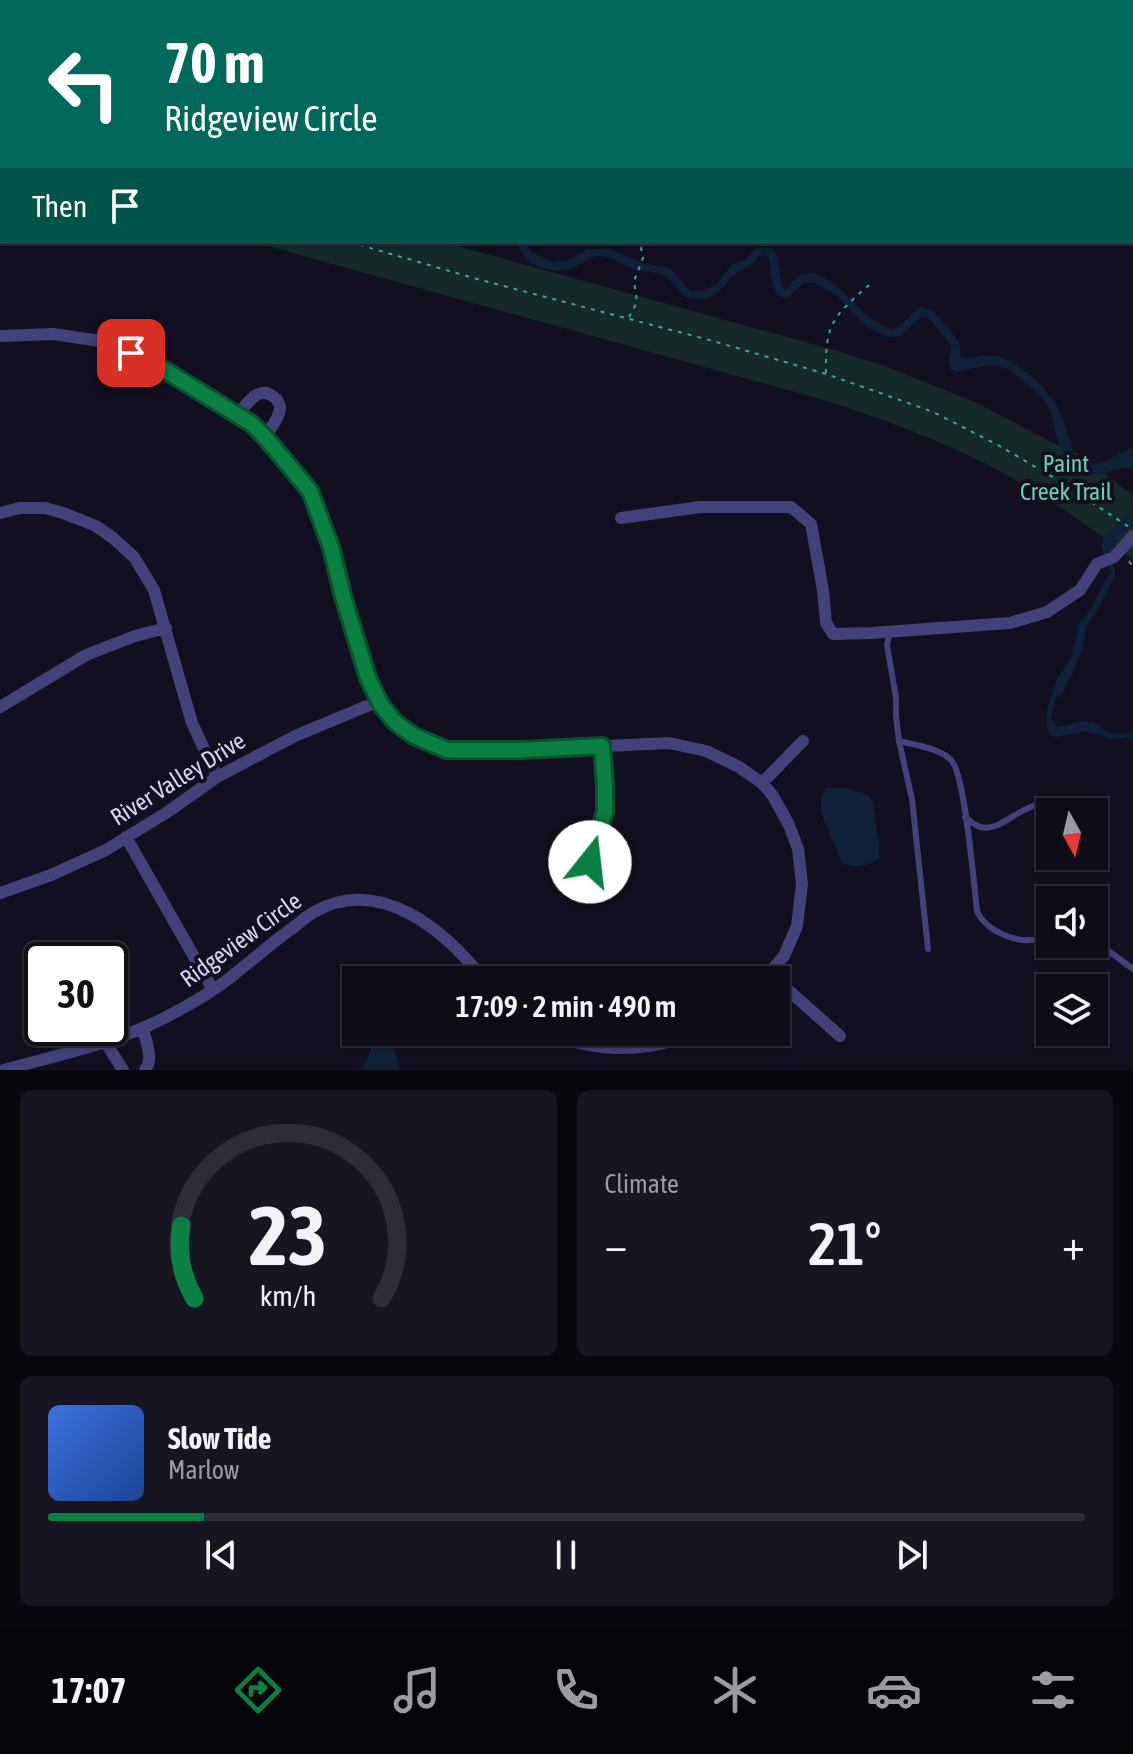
<!DOCTYPE html>
<meta charset="utf-8">
<style>
:root{--surface:#0e0c18;--page:#171521;--text:#f1f3f6;--muted:#9b9ba2;--line:#2e2c37;--accent:#0b8043}
body{margin:0;font-family:"Asap Condensed",sans-serif;background:var(--page);color:var(--text);height:100vh;display:flex;flex-direction:column;font-size:30px;white-space:nowrap}
*{box-sizing:border-box;margin:0}
p{font-size:26px;color:var(--muted)}
.icon{flex:none;width:44px;height:44px;fill:none;stroke:currentColor;stroke-width:2;stroke-linecap:round;stroke-linejoin:round}
.map{position:relative;height:1070px;overflow:hidden}
.sheet{display:flex;flex-direction:column;gap:20px;padding:20px;background:#08070d;flex:1}
.sheet>*{flex:none}
.banner{position:absolute;left:0px;top:0px;width:1134px;height:244px;box-shadow:0 2px 6px #0004,0 0 0 2px var(--line);background:#00695c;color:#fff;overflow:hidden}
.needle{width:52px;rotate:172deg}
.controls{position:absolute;left:1036px;top:798px;display:grid;gap:16px}
.controls a{display:grid;place-items:center;width:72px;height:72px;border-radius:0px;background:var(--surface);box-shadow:0 2px 6px #0004,0 0 0 2px var(--line);font-size:40px}
.speed{position:absolute;left:24px;top:942px;display:flex;gap:16px;font-size:40px;font-weight:700;text-align:center}
.speed>*{display:grid;place-content:center;width:104px;height:104px;border-radius:50%;background:var(--surface);box-shadow:0 2px 6px #0004,0 0 0 2px var(--line);line-height:1}
.speed .limit{border:4px solid #111;border-radius:12px;background:#fff;color:#111}
.pin{position:absolute;display:grid;place-items:center;width:68px;height:68px;color:#fff;margin:-34px;border-radius:16px;box-shadow:0 4px 12px #0006}
.me{position:absolute;width:88px;margin:-44px;rotate:16deg;stroke-linejoin:round;filter:drop-shadow(0 0 6px #0008)}
.turn{display:flex;align-items:center;gap:28px;height:168px;padding:0 32px;font-size:36px}
.turn .icon{width:104px;height:104px;stroke-width:2.5}
.turn b{display:block;font-size:56px;line-height:68px}
.then{display:flex;align-items:center;height:76px;padding:0 32px;background:#0003;gap:16px;font-size:30px}
.big{font-size:60px;font-weight:600;line-height:1.1}
.sheet .widget{flex:1;display:flex;flex-direction:column;justify-content:center;gap:12px;min-width:0;padding:0 28px;border-radius:12px;background:var(--page)}
.sheet .dial{align-items:center;gap:0}
.dial svg{height:208px;overflow:visible;fill:none;stroke:var(--line);stroke-width:7;stroke-linecap:round;text-anchor:middle}
.dial text{fill:var(--text);stroke:none}
.song{display:flex;align-items:center;gap:24px}
.cover{width:96px;height:96px;border-radius:12px;background:linear-gradient(135deg,hsl(220 70% 55%),hsl(220 70% 35%))}
.played{height:8px;border-radius:4px;background:linear-gradient(90deg,var(--accent) 15%,var(--line) 15%)}
.keys{display:flex;justify-content:space-around;direction:ltr}
.heat{display:flex;justify-content:space-between;align-items:center;font-size:44px;direction:ltr}
.sheet .tiles{flex:1;display:grid;gap:20px;grid-template-columns:1fr 1fr}
.widget:last-child{grid-column:span 2}
.trip{position:absolute;left:342px;top:966px;width:448px;height:80px;border-radius:0px;background:var(--surface);box-shadow:0 2px 6px #0004,0 0 0 2px var(--line);font-weight:600;line-height:80px;text-align:center}
.tabs{display:flex;height:128px;justify-content:space-around;align-items:center;background:#06050a;color:var(--muted)}
.tabs .icon{width:56px;height:56px}
.tabs .selected{color:var(--accent)}
.tabs b{font-size:36px;color:var(--text)}
.map>svg:first-child{display:block}
.green{fill:#142928}
.water{fill:#0f2039}
.lines{fill:none;stroke-linecap:round;stroke-linejoin:round}
.path{stroke:#3da49c;stroke-width:2;stroke-dasharray:4 6;stroke-linecap:butt}
.lane{stroke:#424179;stroke-width:6}
.street{stroke:#424179;stroke-width:12}
.route-casing{stroke:#07532c;stroke-width:20}
.route{stroke:#0b8043;stroke-width:14}
.labels{text-anchor:middle;stroke-width:8;stroke-linejoin:round;paint-order:stroke}
.park-label{font-size:24px;fill:#6ad0b4;stroke:#121020}
.street-label{font-size:24px;fill:#d8d4f9;stroke:#121020}
</style>
<div class="map">
<svg width="1133" height="1070" viewBox="0 0 1133 1070">
<rect width="100%" height="100%" fill="#121020"/>
<path class="green" d="M0,0H181V2H2V143L0,142Z
M253,242H443L834,350L879,364L977,403L1057,445L1083,456L1133,496V560C1088,525 1041,492 990,466C935,438 878,417 820,399Z"/>
<path class="water" d="M516,242H525L530,251L551,262L570,260L587,249H600L612,250L642,263L670,268L691,291H703L716,284L732,265L745,260L755,249C786,240 775,272 784,289H787C810,250 844,293 863,312C870,319 881,325 890,329C904,328 909,313 921,307L932,311L951,331L959,343L961,357C972,359 982,355 993,356C1013,357 1043,385 1054,401C1062,413 1066,429 1071,443C1072,450 1073,455 1079,460C1097,474 1116,452 1133,448V469C1117,464 1102,480 1084,474C1055,466 1059,428 1047,405C1040,392 1022,380 1010,371C991,359 976,369 957,372L951,370L949,364L951,345L930,320L925,316L920,317L901,336L888,337L867,327L836,295L815,283H803C798,287 794,295 788,297C770,302 771,269 769,258L766,255L759,256C756,259 754,262 751,265C746,269 740,270 735,274C724,284 719,297 702,299C678,303 680,283 663,275C654,271 642,272 633,269C625,266 619,260 611,258C587,252 588,264 571,268C547,275 525,265 516,242Z
M1133,507V522C1122,534 1109,544 1113,562C1114,566 1116,570 1115,575L1098,609L1086,627L1083,647L1072,675L1066,683L1064,692L1056,698L1051,719L1057,728L1077,722H1093C1111,736 1110,734 1133,733V737L1112,739L1085,731L1056,737L1051,735L1046,727L1047,710L1057,679L1072,656L1079,624L1088,614L1110,572L1102,549V540L1106,533L1121,523Z
M826,788H847L868,795L873,803L879,845V859C868,866 854,869 842,863L821,813V800Z
M382,1033L390,1037L400,1070H359C370,1063 368,1053 373,1043C375,1040 380,1035 382,1033Z"/>
<g class="lines">
<path class="path" d="M0,128L2,129
M350,242L477,279L713,341L826,374L886,395L933,412L998,445L1061,482L1129,527
M629,317L637,302L634,281L643,258L640,242
M826,373C825,323 833,317 869,285
M1129,561L1133,567"/>
<path class="lane" d="M890,631L887,645L896,698V716L899,741L912,799L928,949
M899,741C915,745 939,748 951,760C965,773 974,886 977,911C983,927 1006,938 1022,940C1031,941 1041,939 1050,939
M965,817C970,821 975,826 981,827C1008,834 1030,783 1077,812
M1094,823L1095,824
M1090,944L1106,949L1133,969"/>
<path class="street" d="M929,2L931,0
M1001,2V0
M0,336L53,334L107,342L155,364L252,424L265,437L310,491L331,547L343,596L368,678L381,705L395,722L414,736L447,750H522L669,743L706,751L739,767L762,783L773,796L789,825L798,849L802,884L797,926L784,956L763,980
M238,414C247,404 259,384 274,397C277,399 280,404 280,408C280,417 270,429 265,437
M0,513L20,508H45L63,513L96,526L113,538L134,557L154,590L192,723L217,777
M621,518L700,507H791L811,524L823,590L826,623L833,634L871,633L1010,623L1047,612L1080,590L1097,564L1114,557L1133,536
M0,707L86,655L135,636L166,628
M762,783L803,741
M126,837L213,990
M590,862L605,811V786L602,746
M0,893L51,875L106,850L169,811L217,777L295,736L379,701
M769,973L840,1036
M143,1029C146,1042 154,1059 145,1070
M546,1032C596,1053 645,1054 696,1032
M106,1043L123,1070
M4,1070C65,1053 126,1041 181,1009C201,998 220,987 237,972C256,957 274,941 294,927C300,922 307,916 314,912C380,875 445,930 484,980"/>
</g>
<g class="lines">
<defs>
<path id="route" d="M131,353L155,364L252,424L265,437L310,491L331,547L343,596L368,678L381,705L395,722L414,736L447,750H522L602,746L605,786V811L590,862"/>
</defs>
<use href="#route" class="route-casing"/>
<use href="#route" class="route"/>
</g>
<g class="labels">
<g class="park-label">
<text x="1066" y="472">Paint<tspan x="1066" dy="28">Creek Trail</tspan></text>
</g>
<g class="street-label">
<text transform="translate(178 779) rotate(-32)" y="8">River Valley Drive</text>
<text transform="translate(241 940) rotate(-36)" y="8">Ridgeview Circle</text>
</g>
</g>
</svg>
<div class="controls">
<a><svg class="needle" viewBox="-14 -14 28 28"><path d="M0-13l5 13h-10z" fill="#e53935"/><path d="M0 13l5-13h-10z" fill="#9b9ba2"/></svg></a>
<a><svg class="icon" aria-label="sound" viewBox="0 0 24 24"><path d="M4 9h4l5-4v14l-5-4H4zM17 9q2 3 0 6"/></svg></a>
<a><svg class="icon" aria-label="layers" viewBox="0 0 24 24"><path d="M12 4l9 5-9 5-9-5zM3 14l9 5 9-5"/></svg></a>
</div>
<div class="speed"><div class="limit">30</div></div>
<div class="pin" style="left:131px;top:353px;background:#d93025"><svg class="icon" aria-label="arrive" viewBox="0 0 24 24"><path d="M6 21V4h12l-3 4 3 4H6"/></svg></div>
<svg class="me" style="left:590px;top:862px" viewBox="-20 -20 40 40"><circle r="19" fill="#fff"/><path d="M0-13L10 11 0 6-10 11z" fill="#0b8043"/></svg>
<div class="trip">17:09 · 2 min · 490 m</div>
<div class="banner">
<div class="turn"><svg class="icon" aria-label="left" viewBox="0 0 24 24"><path d="M17 20v-9H6M10 6l-5 5 5 5"/></svg><div><b>70 m</b>Ridgeview Circle</div></div>
<div class="then">Then<svg class="icon" aria-label="arrive" viewBox="0 0 24 24"><path d="M6 21V4h12l-3 4 3 4H6"/></svg></div>
</div>
</div>
<section class="sheet">
<div class="tiles">
<div class="widget dial"><svg viewBox="0 0 100 80">
<path d="M14 69A42 42 0 1 1 86 69"/>
<path d="M14 69A42 42 0 0 1 9 41" stroke="#0b8043"/>
<text x="50" y="56" font-size="32" font-weight="700">23</text>
<text x="50" y="72" font-size="11">km/h</text>
</svg></div>
<div class="widget"><p>Climate</p>
<div class="heat"><a>−</a><b class="big">21°</b><a>+</a></div>
</div>
<div class="widget">
<div class="song"><i class="cover"></i><div><b>Slow Tide</b><p>Marlow</p></div></div>
<div class="played"></div>
<div class="keys"><svg class="icon" aria-label="previous" viewBox="0 0 24 24"><path d="M18 5L8 12l10 7zM5 5v14"/></svg><svg class="icon" aria-label="pause" viewBox="0 0 24 24"><path d="M8 5v14M16 5v14"/></svg><svg class="icon" aria-label="next" viewBox="0 0 24 24"><path d="M6 5l10 7-10 7zM19 5v14"/></svg></div>
</div>
</div>
</section>
<nav class="tabs">
<b>17:07</b>
<svg class="icon selected" aria-label="directions" viewBox="0 0 24 24"><path d="M12 3l9 9-9 9-9-9zM9 14v-3h6M13 9l2 2-2 2"/></svg>
<svg class="icon" aria-label="music" viewBox="0 0 24 24"><path d="M9 18V5l10-2v13"/><circle cx="6" cy="18" r="3"/><circle cx="16" cy="16" r="3"/></svg>
<svg class="icon" aria-label="phone" viewBox="0 0 24 24"><path d="M5 4h4l2 5-3 2q2 4 5 5l2-3 5 2v4C11 20 4 13 5 4z"/></svg>
<svg class="icon" aria-label="climate" viewBox="0 0 24 24"><path d="M12 3v18M4 7l16 10M4 17L20 7"/></svg>
<svg class="icon" aria-label="car" viewBox="0 0 24 24"><path d="M5 17H2v-5l4-1 3-4h7l3 4 3 1v5h-3M9 17h6M6 11h13"/><circle cx="7" cy="17" r="2"/><circle cx="17" cy="17" r="2"/></svg>
<svg class="icon" aria-label="filters" viewBox="0 0 24 24"><path d="M4 7h16M4 17h16"/><circle cx="9" cy="7" r="2"/><circle cx="15" cy="17" r="2"/></svg>
</nav>
